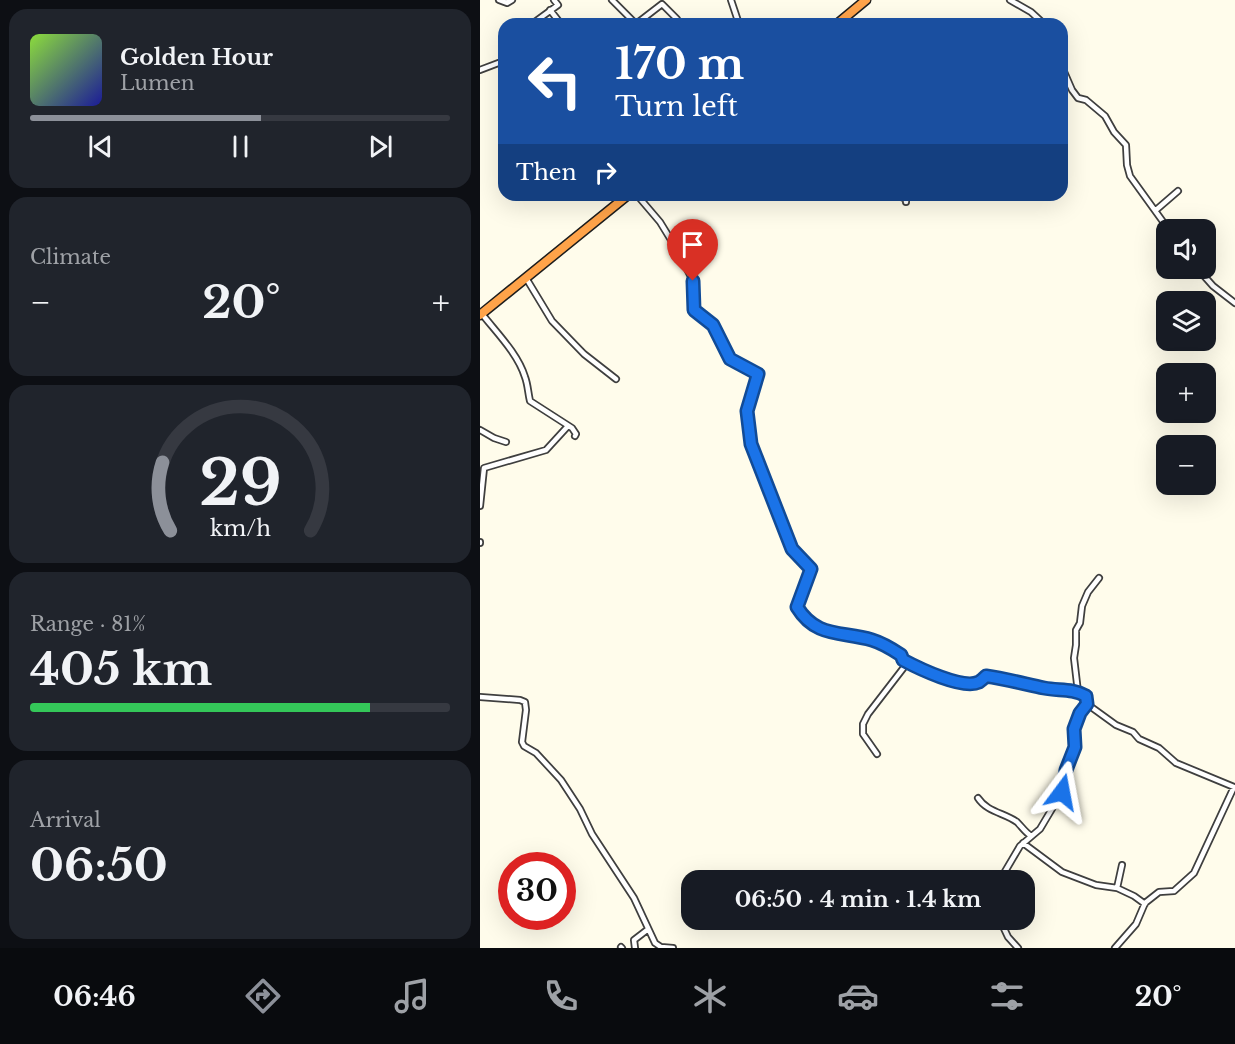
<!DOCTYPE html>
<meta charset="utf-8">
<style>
:root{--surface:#171b24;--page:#20242c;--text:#f1f3f6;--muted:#9ea1a6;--line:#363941;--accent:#8c9099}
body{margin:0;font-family:"Libre Baskerville",serif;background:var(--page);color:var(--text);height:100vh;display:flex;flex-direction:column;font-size:22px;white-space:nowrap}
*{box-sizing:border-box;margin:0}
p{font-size:20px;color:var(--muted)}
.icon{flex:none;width:33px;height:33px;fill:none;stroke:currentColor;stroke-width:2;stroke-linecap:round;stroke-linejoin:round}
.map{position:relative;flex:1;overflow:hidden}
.sheet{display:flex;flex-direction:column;gap:9px;padding:9px;background:#0d0f14;width:480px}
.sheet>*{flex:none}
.guide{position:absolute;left:18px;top:18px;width:570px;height:183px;border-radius:18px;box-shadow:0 6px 24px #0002;background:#1a4fa0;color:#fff;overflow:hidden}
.fabs{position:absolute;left:676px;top:219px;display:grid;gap:12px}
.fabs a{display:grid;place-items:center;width:60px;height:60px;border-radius:12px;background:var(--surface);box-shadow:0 6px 24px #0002;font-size:30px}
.speed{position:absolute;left:18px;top:852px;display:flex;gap:12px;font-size:30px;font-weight:700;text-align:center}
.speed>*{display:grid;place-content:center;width:78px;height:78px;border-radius:50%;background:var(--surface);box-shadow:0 6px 24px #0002;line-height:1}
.speed .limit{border:9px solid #d22;background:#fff;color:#111}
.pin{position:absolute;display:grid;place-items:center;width:51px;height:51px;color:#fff;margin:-62px -26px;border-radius:50% 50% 50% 0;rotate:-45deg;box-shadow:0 0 6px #0007}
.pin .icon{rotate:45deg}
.me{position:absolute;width:66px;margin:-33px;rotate:13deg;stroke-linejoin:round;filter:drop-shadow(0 0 4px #0008)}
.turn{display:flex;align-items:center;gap:21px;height:126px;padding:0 18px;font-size:27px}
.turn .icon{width:78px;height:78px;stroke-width:2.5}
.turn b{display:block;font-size:42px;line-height:51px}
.then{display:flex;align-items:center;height:57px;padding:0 18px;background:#0003;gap:12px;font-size:22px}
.big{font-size:45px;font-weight:800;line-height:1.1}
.sheet .tile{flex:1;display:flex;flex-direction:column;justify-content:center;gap:9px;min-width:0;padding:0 21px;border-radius:18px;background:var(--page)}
.sheet .dial{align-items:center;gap:0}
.dial svg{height:156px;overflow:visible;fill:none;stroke:var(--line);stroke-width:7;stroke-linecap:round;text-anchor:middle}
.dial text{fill:var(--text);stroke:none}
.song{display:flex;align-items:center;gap:18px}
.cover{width:72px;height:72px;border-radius:9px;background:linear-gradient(135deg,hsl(90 70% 55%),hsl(240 70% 35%))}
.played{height:6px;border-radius:3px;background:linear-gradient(90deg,var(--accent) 55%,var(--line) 55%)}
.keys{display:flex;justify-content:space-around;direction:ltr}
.heat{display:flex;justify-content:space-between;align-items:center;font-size:33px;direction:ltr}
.charge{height:9px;border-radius:4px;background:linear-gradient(90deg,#34c759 81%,var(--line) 0)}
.trip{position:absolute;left:201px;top:870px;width:354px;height:60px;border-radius:18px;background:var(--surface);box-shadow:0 6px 24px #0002;font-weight:800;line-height:60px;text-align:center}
.dock{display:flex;height:96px;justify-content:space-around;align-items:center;background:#090b0e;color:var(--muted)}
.dock .icon{width:42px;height:42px}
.dock .current{color:var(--accent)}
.dock b{font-size:27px;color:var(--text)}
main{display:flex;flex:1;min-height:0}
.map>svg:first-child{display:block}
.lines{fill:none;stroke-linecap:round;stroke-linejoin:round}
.street-casing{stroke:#3f3f3f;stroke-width:8}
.highway-casing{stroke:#1d1d1d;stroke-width:11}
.street{stroke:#fff;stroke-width:4.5}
.highway{stroke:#ffa349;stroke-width:8}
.route-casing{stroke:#114b97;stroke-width:15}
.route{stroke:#1a73e8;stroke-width:10}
</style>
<main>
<section class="sheet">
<div class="tile">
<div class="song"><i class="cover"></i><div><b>Golden Hour</b><p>Lumen</p></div></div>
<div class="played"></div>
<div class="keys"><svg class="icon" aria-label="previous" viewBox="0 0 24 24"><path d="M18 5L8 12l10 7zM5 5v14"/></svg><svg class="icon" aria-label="pause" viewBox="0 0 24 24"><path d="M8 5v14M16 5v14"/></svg><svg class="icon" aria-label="next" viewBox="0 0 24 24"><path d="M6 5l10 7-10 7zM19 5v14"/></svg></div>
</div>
<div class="tile"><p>Climate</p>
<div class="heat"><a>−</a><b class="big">20°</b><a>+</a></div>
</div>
<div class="tile dial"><svg viewBox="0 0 100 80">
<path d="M14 69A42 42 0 1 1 86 69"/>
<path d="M14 69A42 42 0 0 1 10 34" stroke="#8c9099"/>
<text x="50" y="56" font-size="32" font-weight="700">29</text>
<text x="50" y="72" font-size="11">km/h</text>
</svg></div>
<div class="tile"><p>Range · 81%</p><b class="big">405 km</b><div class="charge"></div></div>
<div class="tile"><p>Arrival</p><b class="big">06:50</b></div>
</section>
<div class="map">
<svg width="755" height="948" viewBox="0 0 755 948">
<rect width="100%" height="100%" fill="#fffceb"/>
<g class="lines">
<defs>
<path id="street" d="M19,0L27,3L32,0
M132,0L156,24
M251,0L259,24
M530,0L551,12L564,24
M70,10L81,24
M52,24L78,5L74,0
M156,24L182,4L197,19
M582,67L592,90L598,98L606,100L625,116L634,132L646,145L647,165L650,176L689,230
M0,70L21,62L24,63
M157,195L180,222L199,253L213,281L214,310L233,325L250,359L278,374L267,411L271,444L312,549L331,569L317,607C336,639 361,631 392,640C402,643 412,650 421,655L425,666L388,714L383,724V734L397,754
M417,195L426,199V202
M676,210L698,191
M717,268L733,286L755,303
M46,278L72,321L104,354L136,379
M2,314C17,333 38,354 45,377C48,385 48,393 50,401L92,428L96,434L95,436
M0,430L14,438L26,442
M0,506L4,468L66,450L88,426
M0,542V543
M423,660C441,670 473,686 495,683C499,682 503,679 506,676C526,679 545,684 564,688C579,691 592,687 606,697L607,704L636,725L653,732L659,739L679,748L696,763L754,787L714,873L694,891L679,892L665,903L656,924L635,948
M598,692L594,658L596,645V630L600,623L602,606L608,592L619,578
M0,697L40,700L45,702L46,710L42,742L44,746L56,753L81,780L100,809L112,834L154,898L175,943L181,947L193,948
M498,798C507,812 525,813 537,822C542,827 545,832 551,836
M543,843L582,872L616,885L637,888L654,896L665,904
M520,880L540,846L560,829L582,792L586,770L595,747L594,729L600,713L607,704
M637,888L642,865
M520,920L528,937L538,948
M141,947L142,948
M155,948L154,940L167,930"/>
<path id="highway" d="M357,24L386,0
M0,315L148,195"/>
</defs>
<use href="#street" class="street-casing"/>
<use href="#highway" class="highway-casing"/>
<use href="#street" class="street"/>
<use href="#highway" class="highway"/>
</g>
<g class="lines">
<defs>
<path id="route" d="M213,281L214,310L233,325L250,359L278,374L267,411L271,444L312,549L331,569L317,607C336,638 361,631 392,640C402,643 412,649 421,655L423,660C438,668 483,690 499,682C502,680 504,678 506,676C526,679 545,684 564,688C579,691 592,688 606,696L607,704L600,713L594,729L595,747L586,770L582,792"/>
</defs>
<use href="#route" class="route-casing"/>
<use href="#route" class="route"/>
</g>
</svg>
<div class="fabs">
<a><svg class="icon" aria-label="sound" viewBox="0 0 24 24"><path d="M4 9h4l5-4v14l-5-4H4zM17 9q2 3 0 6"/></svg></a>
<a><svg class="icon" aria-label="layers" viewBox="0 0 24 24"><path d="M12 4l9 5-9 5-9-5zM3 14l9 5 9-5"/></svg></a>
<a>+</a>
<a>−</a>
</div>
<div class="speed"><div class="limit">30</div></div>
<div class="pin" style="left:213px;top:281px;background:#d93025"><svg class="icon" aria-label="arrive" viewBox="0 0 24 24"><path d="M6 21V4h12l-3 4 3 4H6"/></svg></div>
<svg class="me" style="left:582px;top:792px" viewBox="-20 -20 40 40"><path d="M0-17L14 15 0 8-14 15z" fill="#1a73e8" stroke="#fff" stroke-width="4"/></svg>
<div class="trip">06:50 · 4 min · 1.4 km</div>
<div class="guide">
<div class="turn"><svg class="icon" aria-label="left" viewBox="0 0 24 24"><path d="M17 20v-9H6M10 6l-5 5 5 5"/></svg><div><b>170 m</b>Turn left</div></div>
<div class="then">Then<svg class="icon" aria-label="right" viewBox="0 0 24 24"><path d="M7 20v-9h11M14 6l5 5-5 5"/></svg></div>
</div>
</div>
</main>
<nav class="dock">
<b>06:46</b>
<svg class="icon current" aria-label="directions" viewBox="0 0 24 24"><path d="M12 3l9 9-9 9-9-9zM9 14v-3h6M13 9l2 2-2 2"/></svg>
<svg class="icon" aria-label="music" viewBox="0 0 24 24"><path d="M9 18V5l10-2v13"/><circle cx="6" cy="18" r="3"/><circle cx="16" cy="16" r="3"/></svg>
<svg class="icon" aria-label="phone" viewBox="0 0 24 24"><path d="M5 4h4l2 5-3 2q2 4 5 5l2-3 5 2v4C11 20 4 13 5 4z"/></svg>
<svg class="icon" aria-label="climate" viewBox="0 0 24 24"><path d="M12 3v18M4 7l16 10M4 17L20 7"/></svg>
<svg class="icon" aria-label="car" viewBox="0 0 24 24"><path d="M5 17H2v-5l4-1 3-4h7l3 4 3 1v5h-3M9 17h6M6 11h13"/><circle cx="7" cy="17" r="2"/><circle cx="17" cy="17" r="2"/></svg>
<svg class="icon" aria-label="filters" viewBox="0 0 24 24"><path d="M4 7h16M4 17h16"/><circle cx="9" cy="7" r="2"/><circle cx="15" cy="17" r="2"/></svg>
<b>20°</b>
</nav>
